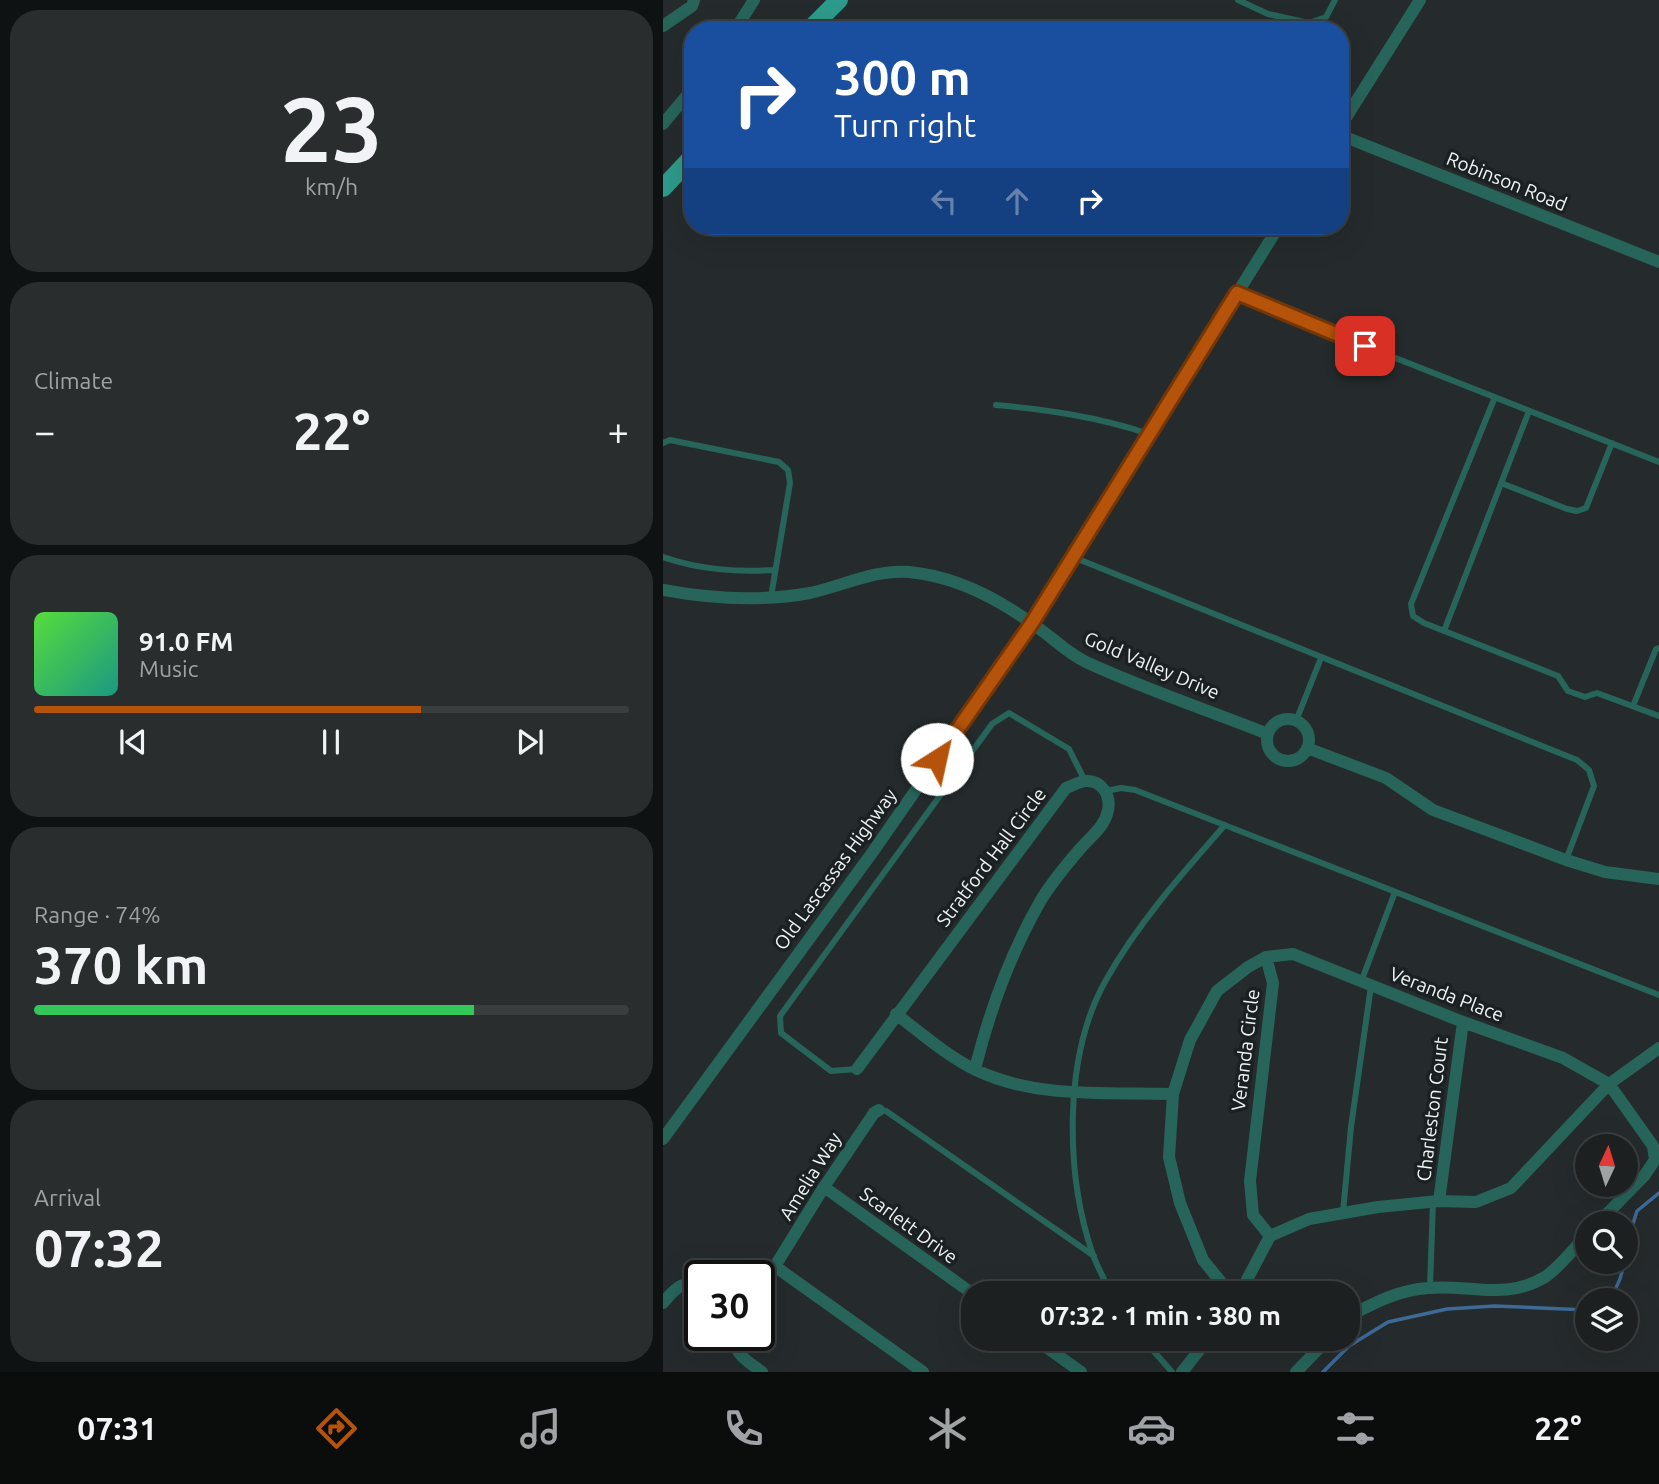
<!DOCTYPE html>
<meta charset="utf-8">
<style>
:root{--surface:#1c2021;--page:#292d2e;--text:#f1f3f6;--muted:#a0a3a5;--line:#3a3e3f;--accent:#b45309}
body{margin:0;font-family:Ubuntu,sans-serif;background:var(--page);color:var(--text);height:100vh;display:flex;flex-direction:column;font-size:26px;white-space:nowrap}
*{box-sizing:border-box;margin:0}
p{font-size:23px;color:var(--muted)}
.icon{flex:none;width:38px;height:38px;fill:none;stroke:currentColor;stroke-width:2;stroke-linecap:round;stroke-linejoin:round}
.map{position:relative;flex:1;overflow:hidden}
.sheet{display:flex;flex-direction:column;gap:10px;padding:10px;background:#0f1212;width:663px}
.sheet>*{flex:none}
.top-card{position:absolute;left:21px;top:21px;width:665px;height:214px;border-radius:28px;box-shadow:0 7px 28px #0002,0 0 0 2px var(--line);background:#1a4fa0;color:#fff;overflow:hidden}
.needle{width:46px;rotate:4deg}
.buttons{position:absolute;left:912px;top:1134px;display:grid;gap:14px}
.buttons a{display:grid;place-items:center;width:63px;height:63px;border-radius:50%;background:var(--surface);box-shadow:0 7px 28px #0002,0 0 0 2px var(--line);font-size:35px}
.speed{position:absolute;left:21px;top:1260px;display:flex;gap:14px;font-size:35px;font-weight:700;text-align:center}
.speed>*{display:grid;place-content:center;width:91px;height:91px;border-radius:50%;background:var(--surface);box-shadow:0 7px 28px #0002,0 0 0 2px var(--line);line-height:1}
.speed .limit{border:4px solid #111;border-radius:10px;background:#fff;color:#111}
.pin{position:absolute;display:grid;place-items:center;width:60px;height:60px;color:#fff;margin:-30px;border-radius:14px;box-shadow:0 4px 10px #0006}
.me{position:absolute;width:77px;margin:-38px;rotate:35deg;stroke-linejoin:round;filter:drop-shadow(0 0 5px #0008)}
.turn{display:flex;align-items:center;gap:24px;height:147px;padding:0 35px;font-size:32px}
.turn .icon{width:91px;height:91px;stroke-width:2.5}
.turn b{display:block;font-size:49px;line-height:60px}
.lanes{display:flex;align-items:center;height:66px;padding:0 35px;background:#0003;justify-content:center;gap:35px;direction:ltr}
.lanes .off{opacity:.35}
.big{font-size:52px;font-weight:700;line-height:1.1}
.sheet .tile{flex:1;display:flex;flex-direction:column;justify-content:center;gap:10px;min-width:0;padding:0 24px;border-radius:28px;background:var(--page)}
.sheet .dial{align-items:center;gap:0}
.dial b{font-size:91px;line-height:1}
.song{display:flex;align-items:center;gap:21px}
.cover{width:84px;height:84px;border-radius:10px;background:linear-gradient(135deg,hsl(110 70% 55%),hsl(170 70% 35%))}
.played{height:7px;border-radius:4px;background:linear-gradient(90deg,var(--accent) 65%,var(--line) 65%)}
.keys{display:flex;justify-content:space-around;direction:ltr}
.heat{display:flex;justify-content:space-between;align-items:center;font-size:38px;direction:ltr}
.charge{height:10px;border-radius:5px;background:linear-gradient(90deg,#34c759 74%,var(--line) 0)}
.trip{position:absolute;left:298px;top:1281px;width:399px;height:70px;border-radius:28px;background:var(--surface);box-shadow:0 7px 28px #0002,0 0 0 2px var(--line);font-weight:700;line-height:70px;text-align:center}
.tabs{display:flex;height:112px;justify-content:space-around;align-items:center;background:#0b0d0d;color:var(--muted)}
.tabs .icon{width:49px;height:49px}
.tabs .selected{color:var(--accent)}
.tabs b{font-size:32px;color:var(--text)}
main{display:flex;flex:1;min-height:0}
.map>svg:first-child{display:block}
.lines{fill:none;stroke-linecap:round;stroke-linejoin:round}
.stream{stroke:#3d6a97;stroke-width:3.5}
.lane{stroke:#27655b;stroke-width:6}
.street{stroke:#27655b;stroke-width:12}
.primary{stroke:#2d9b8b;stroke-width:18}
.route-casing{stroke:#753606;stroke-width:18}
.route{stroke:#b45309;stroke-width:12}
.labels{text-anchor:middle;stroke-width:7;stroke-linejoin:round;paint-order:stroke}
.street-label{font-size:19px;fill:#f0f4f5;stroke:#1b2122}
</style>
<main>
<section class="sheet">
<div class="tile dial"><b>23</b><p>km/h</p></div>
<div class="tile"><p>Climate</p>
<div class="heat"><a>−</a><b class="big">22°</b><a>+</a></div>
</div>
<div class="tile">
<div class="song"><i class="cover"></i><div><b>91.0 FM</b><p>Music</p></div></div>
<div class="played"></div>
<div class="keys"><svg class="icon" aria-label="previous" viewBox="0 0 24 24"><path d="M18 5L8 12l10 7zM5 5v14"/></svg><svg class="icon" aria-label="pause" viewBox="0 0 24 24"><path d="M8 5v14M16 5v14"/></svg><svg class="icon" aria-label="next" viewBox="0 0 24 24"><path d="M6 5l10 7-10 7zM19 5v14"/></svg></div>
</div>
<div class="tile"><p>Range · 74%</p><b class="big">370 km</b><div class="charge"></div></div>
<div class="tile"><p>Arrival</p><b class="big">07:32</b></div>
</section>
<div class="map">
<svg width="996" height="1372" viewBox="0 0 996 1372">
<rect width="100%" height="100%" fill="#252b2c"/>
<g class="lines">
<path class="stream" d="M962,1249L974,1211L996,1193
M943,1300C954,1291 959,1276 961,1262
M660,1372L686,1346L725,1322L784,1309L832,1306L924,1310"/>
<path class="lane" d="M575,0L605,14L646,23L663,17L672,0
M575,293L598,305L996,462
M832,397L748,604L750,616L761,623L895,676L905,691L922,697L934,693L996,716
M333,405C386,410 436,417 486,434
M0,443L7,440L116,462L125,470L127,483L108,597
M838,483L904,509L914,511L923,508L949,443
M0,557C38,570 73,572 112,570
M410,557L914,760L926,770L931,786L903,860
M781,631L866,411
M970,706L993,649L996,648
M633,721L658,658
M443,791L458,788L472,790L996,995
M698,982L732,892
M194,1069L168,1071L118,1033L117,1016L329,724L346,713L406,749L422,781
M216,1110L223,1111L431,1256
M680,1212L688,1127L708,986
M767,1287L770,1202
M448,1293C442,1281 435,1268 430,1255C402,1174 400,1056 443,980C475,923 518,875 562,825
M480,1339L509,1372"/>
<path class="street" d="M0,26L29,6L31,0
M72,30L91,0
M0,124L30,88
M677,127L757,0
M677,135L996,262
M0,590C49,599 98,602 147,593C179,586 213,569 246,572C292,576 334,598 371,625C388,636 404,653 423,662C481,689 545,710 605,734
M604 740a21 21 0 1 1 42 0a21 21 0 1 1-42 0Z
M644,748L723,778L770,810L903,860L942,872L996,879
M603,957L630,954L800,1022L900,1058L946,1084L990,1146L992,1160L981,1176L935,1223
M233,1014C258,1033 284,1056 313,1070C373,1099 445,1092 510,1094
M194,1069L403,788C409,786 417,781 423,781C439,780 448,796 445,810C442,827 428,836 417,849C404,864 389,882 378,900C347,954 327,1009 312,1069
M0,1139L209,853L369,623L616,226
M161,1187L310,1294
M776,1201L800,1022
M113,1267L260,1372
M96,1292L161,1187L211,1113L216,1110
M567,1293L540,1260L517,1203L506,1157L510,1094L527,1040L554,991L585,967L603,957L610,983L587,1181L590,1215L607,1236
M577,1293L607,1236L646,1219L715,1207L776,1201L813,1202L848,1188L946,1084L996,1048
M0,1303C10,1291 20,1278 37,1287
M684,1320L690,1314C715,1301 737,1290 765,1288C807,1284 842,1301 882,1277C897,1267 911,1248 924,1235
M72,1335C69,1354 86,1362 99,1372
M372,1339L418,1372
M519,1372L545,1339
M633,1372L665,1339"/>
<path class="primary" d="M146,30L176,0
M0,188L30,156"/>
</g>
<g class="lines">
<defs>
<path id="route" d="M274,759L369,623L574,293L702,346"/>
</defs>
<use href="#route" class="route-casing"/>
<use href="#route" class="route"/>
</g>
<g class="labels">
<g class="street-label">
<text transform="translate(844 181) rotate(22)" y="7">Robinson Road</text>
<text transform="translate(489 665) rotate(23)" y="7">Gold Valley Drive</text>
<text transform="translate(328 857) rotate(-53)" y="7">Stratford Hall Circle</text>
<text transform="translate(172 869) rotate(-54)" y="7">Old Lascassas Highway</text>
<text transform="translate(784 994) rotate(21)" y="7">Veranda Place</text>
<text transform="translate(582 1050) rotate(-83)" y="7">Veranda Circle</text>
<text transform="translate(769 1109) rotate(-83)" y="7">Charleston Court</text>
<text transform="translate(147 1176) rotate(-58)" y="7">Amelia Way</text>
<text transform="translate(246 1225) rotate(36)" y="7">Scarlett Drive</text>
</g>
</g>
</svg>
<div class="buttons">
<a><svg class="needle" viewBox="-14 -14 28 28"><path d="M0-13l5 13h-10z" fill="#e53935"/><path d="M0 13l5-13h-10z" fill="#a0a3a5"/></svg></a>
<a><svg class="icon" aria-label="search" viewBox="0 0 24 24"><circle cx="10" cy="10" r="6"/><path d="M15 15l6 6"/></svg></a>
<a><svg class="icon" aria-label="layers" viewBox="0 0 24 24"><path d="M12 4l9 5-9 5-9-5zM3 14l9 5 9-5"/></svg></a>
</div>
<div class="speed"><div class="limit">30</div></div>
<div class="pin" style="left:702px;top:346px;background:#d93025"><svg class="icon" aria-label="arrive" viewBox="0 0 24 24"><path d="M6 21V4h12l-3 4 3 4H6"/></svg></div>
<svg class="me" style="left:274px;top:759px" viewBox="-20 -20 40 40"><circle r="19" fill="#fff"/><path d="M0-13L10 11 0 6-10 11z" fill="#b45309"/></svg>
<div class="trip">07:32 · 1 min · 380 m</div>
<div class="top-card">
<div class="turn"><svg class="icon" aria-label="right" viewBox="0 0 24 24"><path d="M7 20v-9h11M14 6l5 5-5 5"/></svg><div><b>300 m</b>Turn right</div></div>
<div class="lanes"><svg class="icon off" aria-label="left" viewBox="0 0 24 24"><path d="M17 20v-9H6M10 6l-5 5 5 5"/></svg><svg class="icon off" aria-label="ahead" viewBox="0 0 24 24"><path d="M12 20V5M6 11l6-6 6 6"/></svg><svg class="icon" aria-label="right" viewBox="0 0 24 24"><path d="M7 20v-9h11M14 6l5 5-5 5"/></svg></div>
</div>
</div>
</main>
<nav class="tabs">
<b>07:31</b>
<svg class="icon selected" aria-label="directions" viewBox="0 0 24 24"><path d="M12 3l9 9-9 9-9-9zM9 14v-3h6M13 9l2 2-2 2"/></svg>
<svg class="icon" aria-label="music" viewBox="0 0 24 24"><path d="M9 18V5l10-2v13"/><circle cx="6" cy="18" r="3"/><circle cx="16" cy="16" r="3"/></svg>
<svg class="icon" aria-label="phone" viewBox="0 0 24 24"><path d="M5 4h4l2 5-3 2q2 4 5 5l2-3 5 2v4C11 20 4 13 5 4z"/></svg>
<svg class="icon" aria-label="climate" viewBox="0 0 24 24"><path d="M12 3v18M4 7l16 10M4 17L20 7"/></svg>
<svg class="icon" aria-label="car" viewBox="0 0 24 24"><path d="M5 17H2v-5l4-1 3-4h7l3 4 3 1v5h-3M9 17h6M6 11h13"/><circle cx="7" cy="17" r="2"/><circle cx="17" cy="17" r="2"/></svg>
<svg class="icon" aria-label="filters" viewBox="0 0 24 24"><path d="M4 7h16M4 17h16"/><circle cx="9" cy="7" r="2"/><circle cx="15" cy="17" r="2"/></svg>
<b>22°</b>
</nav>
